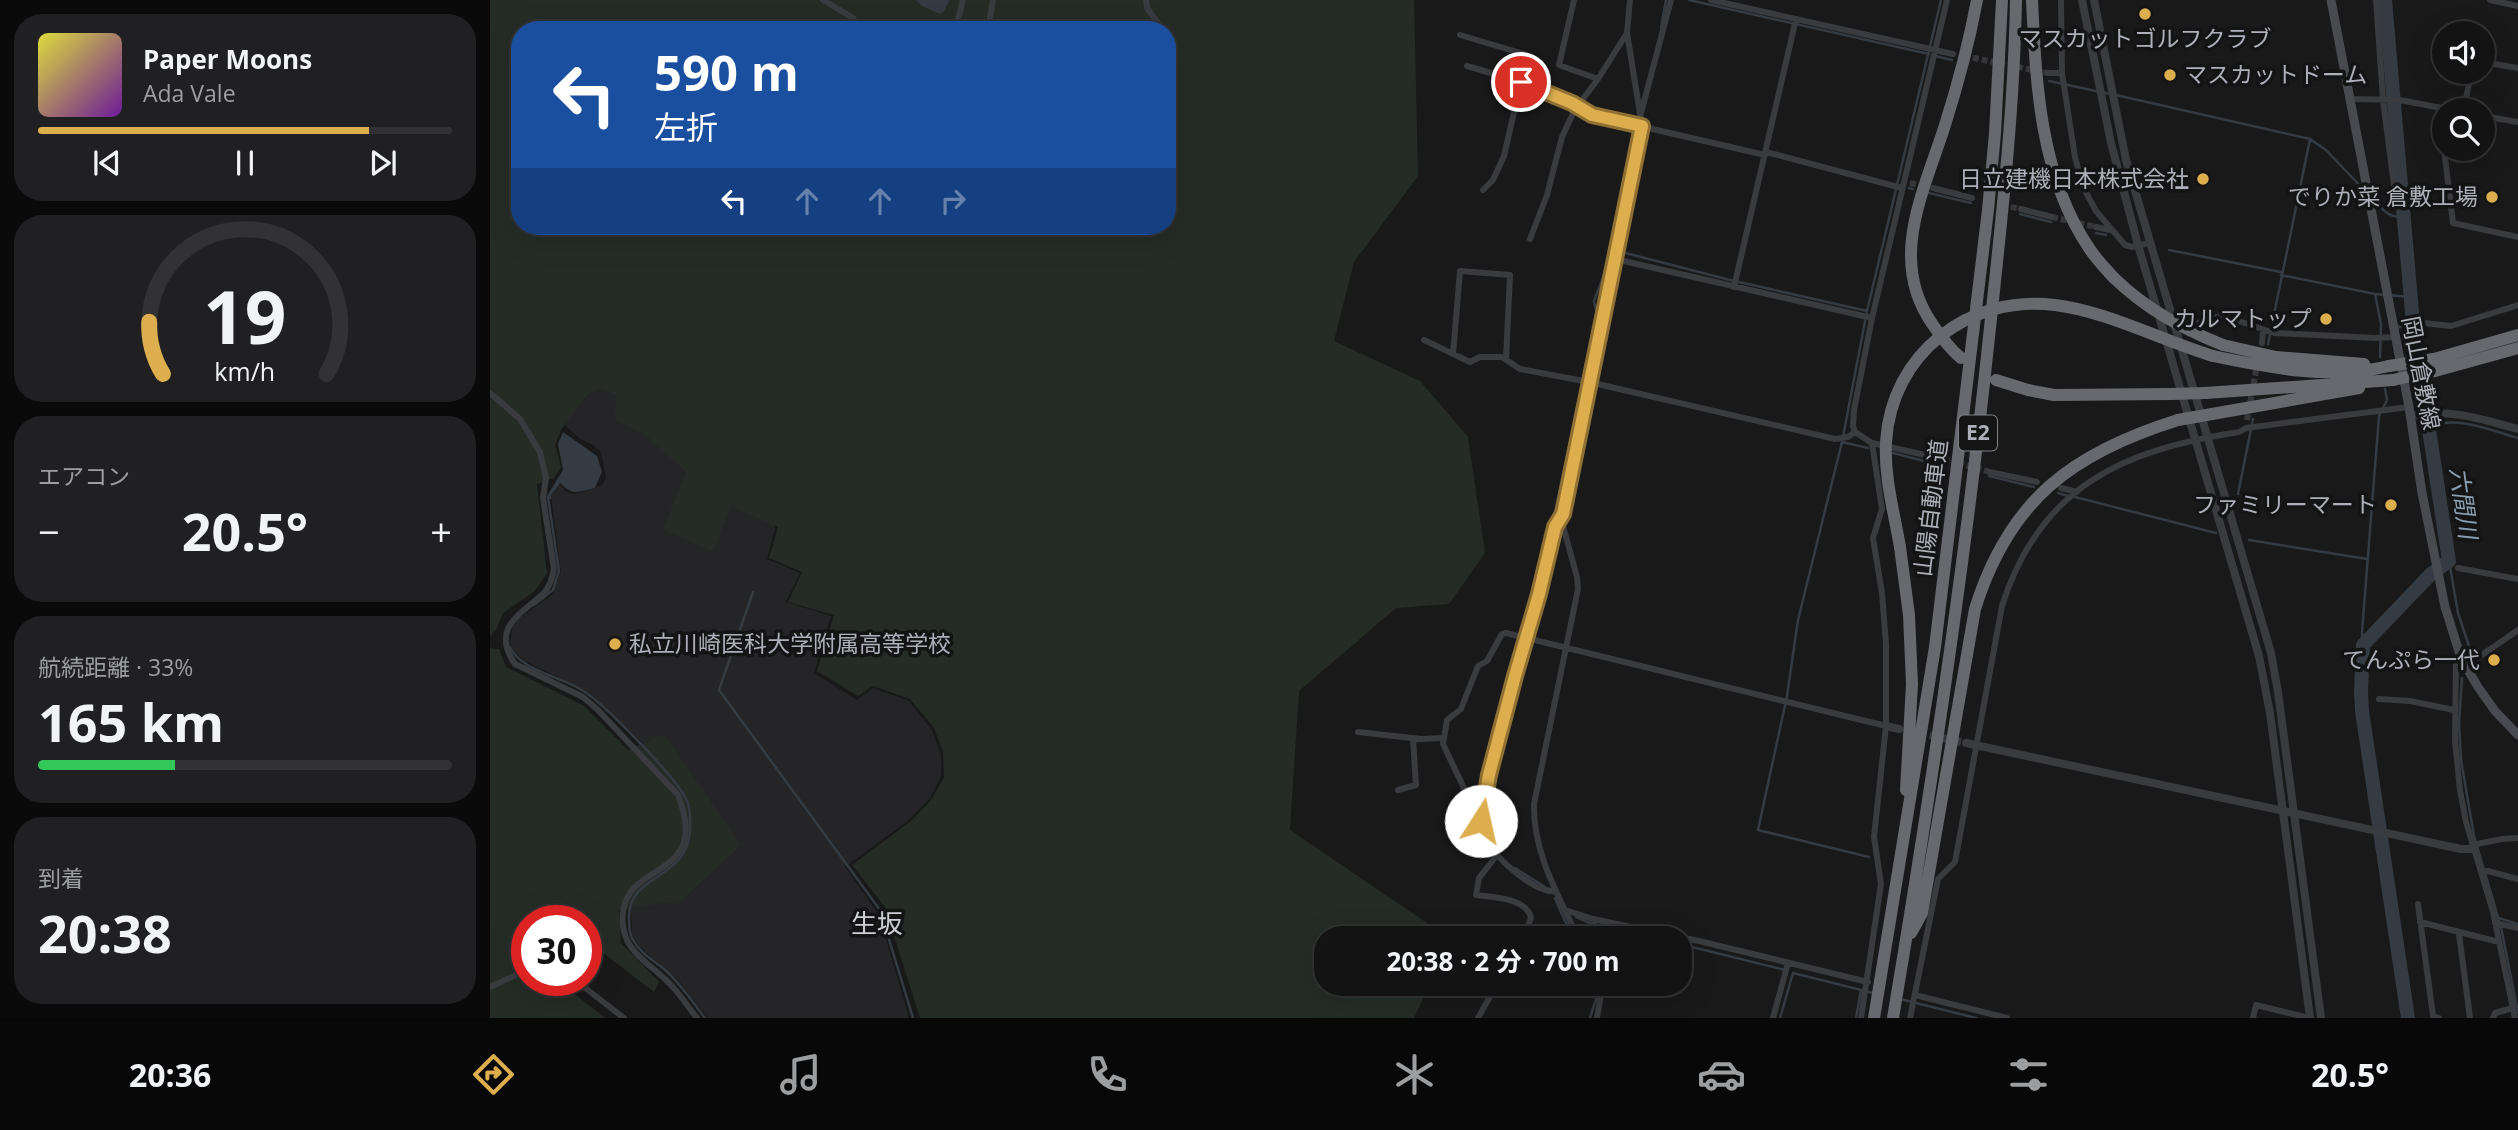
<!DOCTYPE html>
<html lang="ja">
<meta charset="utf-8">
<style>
:root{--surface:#131314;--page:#202022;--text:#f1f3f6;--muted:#9d9ea0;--line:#323234;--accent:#ddae4e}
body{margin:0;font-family:"Open Sans","Noto Sans JP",sans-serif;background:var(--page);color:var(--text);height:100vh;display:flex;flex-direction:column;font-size:26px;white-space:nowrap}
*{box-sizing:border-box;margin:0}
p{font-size:23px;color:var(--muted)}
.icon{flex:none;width:38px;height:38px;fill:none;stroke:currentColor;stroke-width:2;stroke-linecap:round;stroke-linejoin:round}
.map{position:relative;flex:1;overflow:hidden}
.side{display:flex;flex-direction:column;gap:14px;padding:14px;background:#0a0a0b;width:490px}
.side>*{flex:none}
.hud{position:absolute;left:21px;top:21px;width:665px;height:214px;border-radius:28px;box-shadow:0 7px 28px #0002,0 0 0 2px var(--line);background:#1a4fa0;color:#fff;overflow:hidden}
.tools{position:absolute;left:1942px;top:21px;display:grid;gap:14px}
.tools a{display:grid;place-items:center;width:63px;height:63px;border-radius:50%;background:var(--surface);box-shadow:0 7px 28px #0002,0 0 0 2px var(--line);font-size:35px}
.speed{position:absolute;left:21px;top:905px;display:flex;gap:14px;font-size:35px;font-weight:700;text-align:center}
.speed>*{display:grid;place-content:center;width:91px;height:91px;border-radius:50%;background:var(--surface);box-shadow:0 7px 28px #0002,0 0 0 2px var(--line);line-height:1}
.speed .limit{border:10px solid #d22;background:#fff;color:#111}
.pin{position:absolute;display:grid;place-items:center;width:60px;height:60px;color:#fff;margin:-30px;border:4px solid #fff;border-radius:50%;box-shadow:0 2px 7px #0007}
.me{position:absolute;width:77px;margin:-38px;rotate:10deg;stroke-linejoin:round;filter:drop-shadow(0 0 5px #0008)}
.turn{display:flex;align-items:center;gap:24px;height:147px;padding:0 28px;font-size:32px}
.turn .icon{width:91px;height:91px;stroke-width:2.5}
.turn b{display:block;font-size:49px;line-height:60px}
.lanes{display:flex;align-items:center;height:66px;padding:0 28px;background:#0003;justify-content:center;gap:35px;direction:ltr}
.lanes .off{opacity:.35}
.big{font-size:52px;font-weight:700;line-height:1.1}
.side .card{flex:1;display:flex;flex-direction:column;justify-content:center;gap:10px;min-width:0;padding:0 24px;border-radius:28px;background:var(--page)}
.side .dial{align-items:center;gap:0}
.dial svg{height:182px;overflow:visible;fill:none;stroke:var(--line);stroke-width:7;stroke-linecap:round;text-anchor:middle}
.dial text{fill:var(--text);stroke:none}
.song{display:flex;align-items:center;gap:21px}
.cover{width:84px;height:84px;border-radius:10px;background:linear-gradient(135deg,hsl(60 70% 55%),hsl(280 70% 35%))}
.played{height:7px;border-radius:4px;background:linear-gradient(90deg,var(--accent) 80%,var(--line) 80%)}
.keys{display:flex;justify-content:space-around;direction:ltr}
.heat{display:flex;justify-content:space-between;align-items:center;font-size:38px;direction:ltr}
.charge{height:10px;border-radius:5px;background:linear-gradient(90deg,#34c759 33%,var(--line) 0)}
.trip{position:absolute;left:824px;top:926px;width:378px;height:70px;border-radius:28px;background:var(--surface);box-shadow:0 7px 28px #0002,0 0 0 2px var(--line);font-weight:700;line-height:70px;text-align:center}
.tabs{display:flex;height:112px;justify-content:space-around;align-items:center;background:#080808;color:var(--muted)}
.tabs .icon{width:49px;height:49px}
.tabs .current{color:var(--accent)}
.tabs b{font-size:32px;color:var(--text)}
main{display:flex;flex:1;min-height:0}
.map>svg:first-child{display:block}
.built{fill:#252527}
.green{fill:#252c26;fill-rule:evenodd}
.water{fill:#343b42}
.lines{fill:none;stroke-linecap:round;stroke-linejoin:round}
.stream{stroke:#343b42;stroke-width:2.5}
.river{stroke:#343b42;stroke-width:14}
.minor-tunnel{stroke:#37373a;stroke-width:6;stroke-dasharray:6 3;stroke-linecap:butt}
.tertiary-tunnel{stroke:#37373a;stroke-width:8;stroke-dasharray:8 4;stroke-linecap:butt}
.minor{stroke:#3a3b3f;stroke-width:6}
.tertiary{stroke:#3a3b3f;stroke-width:8}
.secondary{stroke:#484a4f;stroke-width:9}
.motorway{stroke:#67696f;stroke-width:12}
.motorway-bridge{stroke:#67696f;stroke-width:12}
.route-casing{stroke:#907133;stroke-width:18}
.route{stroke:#ddae4e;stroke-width:12}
.poi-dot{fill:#ddae4e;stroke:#141415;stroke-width:2.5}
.labels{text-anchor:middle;stroke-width:7;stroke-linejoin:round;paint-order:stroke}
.shield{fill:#141415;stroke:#7f8187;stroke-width:2}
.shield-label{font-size:21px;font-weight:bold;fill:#adb0b8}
.poi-label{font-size:23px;fill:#adb0b8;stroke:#141415;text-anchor:end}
.street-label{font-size:23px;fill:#adb0b8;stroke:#141415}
.water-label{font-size:24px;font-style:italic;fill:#889daf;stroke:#141415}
.quarter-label{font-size:26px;fill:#cdcfd5;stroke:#141415}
</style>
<main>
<section class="side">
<div class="card">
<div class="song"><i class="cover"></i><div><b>Paper Moons</b><p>Ada Vale</p></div></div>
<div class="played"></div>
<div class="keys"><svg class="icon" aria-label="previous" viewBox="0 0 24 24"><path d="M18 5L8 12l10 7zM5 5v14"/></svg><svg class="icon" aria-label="pause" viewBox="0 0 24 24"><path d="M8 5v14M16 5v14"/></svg><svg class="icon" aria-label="next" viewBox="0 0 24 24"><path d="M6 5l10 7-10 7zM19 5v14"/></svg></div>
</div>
<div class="card dial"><svg viewBox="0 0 100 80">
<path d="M14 69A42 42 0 1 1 86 69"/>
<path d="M14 69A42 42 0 0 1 8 46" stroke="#ddae4e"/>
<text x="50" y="56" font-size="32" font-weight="700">19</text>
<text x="50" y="72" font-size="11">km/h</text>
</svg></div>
<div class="card"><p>エアコン</p>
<div class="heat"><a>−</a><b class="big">20.5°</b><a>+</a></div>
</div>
<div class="card"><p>航続距離 · 33%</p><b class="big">165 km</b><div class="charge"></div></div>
<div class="card"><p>到着</p><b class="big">20:38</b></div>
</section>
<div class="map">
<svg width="2028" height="1018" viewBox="0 0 2028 1018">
<rect width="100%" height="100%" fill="#19191a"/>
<path class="built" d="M108,374L285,508V529L277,559L310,573L296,602L341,616L324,673L367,700L383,688L419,701L442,730L451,755V776L440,798L419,820L355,867L389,915L419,1018H218L188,980L148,945L142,935L141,909L177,770L150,740L100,693L35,661L22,649L20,642L23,626L28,619L62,595L71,572L61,495L69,484L77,492L84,494L104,489L113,484L116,478L111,452L103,445L90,439L76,426L70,412Z"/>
<path class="green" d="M0,0H924L928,176L864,262L844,341L930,381L978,437L995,553L959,604L906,608L809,691L800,830L959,938H836V984H940L924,1018H430L395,907L362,865L421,821L442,799L454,777L453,752L444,728L420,699L383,686L368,696L327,671L344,615L298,602L312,572L279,558L288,527L241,506L223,551L173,530L196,472L153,433L125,419L126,395L111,388L98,394L71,430L65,445L71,467L64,478L47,484L57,573L45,591L13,613L6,630L0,636ZM30,30H677V226H30Z
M0,648L9,649L16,667L94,706L138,750L174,734L251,845L192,900L129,910L131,943L169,982L164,992L96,940V920H37V980H67L115,1018H0Z"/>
<path class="water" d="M426,0H459L455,10L450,14L432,6Z
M73,432L107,456L112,472L105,488C87,492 83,496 70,483L61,495V499H57V496L73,470L68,444Z"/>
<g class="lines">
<path class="stream" d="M1199,0L1439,54
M1171,28L1176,0
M1445,56L1462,60
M1559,81L1620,94
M1626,95L1820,139L1836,150L1874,190
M1419,188L1423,189
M1439,193L1481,203
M1883,200C1893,210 1901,220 1915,216
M1530,214L1561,222
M1606,233L1616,235
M1120,249L1240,280L1377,311
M1679,250L1791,272
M1791,275L1885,294L1891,324L1890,357
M1885,294L1921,297
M1778,344L1820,139
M1939,427C1968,415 1999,430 2028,438
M1352,442L1378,448
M1403,453L1454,466
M1499,476L1544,487
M1568,493L1578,496
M1748,494L1763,419
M1585,497L1726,533
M1759,540L1877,559
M1055,558L1107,315L1104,301L1115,272L1145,128
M1959,561L1968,613L1979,646
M263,592L229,690L390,910L423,1018
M44,605L63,590L69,571L58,497
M1873,645L1872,632L1889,416L1897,400L1895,389
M19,646C33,673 72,676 95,692C117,707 188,779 197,801C201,809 200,819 200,828C200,881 137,872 139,919C139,926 139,934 143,940C150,953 163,960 174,969C190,983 202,1001 215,1018
M1972,678L1969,724L1971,760L1984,836L2011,927L2028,1013
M989,815L993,795
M1379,857L1268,830L1297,696L1308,620L1352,442L1377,311L1451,0
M1025,868L1055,887
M1065,898L1070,910
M1070,910L1083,938
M1086,917L1100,923H1106
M2009,918L2028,924
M1113,924L1168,938
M1190,944L1295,970
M1410,999L1486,1018
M1100,1018L1106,999L1103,984
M1290,1018L1303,973L1383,993
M1366,1018L1371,990"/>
<path class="river" d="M1895,0L1923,324L1959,561L1941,574L1873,645L1871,691L1872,711L1918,1018"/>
<path class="minor-tunnel" d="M1474,56L1558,73
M1420,183L1434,186
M1512,205L1531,209
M1562,217L1606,227
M1757,420L1767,365
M1468,463L1500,472"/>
<path class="tertiary-tunnel" d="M1428,733L1476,743"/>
<path class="minor" d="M333,0L363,18L370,30
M503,0L500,18L504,30
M656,0L657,8L673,30
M1084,0L1069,65L1108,79
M1221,0L1463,54
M1571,0L1572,73L1585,157L1593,187L1606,211L1635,245L1642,247L1659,243
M1886,0L1893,100L1906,201L1904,205
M2000,0L2028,6
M465,30L473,0
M970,35L1037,55L1014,156L1003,180L993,190
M677,40V47
M1993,62L2028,68
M977,66L1035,83L1082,103L1102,115L1275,155
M1558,73H1572
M1859,99L1910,100L1962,110
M1949,108L1963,223L2028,237
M1974,110L1981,72
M1151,113L1181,0
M1993,116L2028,122
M1276,152L1412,188
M1443,188L1482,198
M1531,209L1562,217
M1606,227L1620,230
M1040,239L1057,195L1072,137L1084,111L1108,79L1137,33
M1125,259L1382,318
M1244,287L1306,19
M1684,316L1708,323L1726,317H1737L1784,333L1885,338L1905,337
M1903,326L1933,323L1961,326L2028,305
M934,340L980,362L990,357H1012L1030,369L1099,382L1345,439L1358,437L1365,432
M1772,343L1773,330
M963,354L970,271L1020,275L1016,360
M0,393L30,419L50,452L56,478L53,498L64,569C62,578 60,587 53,594C31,614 0,628 25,664L93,697L108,710L188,795C221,879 139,860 133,912C132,920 133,930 136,938C144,957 166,969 180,984C190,994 198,1007 207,1018
M1382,443L1457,460
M1500,472L1547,482
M1571,488L1587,492
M1968,568L2028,579
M1968,653L1966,661L1965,741L1970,790L1976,822L2003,912L2025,1018
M1976,666L2028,630
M1889,699L1920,701L1964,710
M868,732L931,739L953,738
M908,790L926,785L923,738
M991,817L983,814L973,786L953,744L957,720L971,709L988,666L997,661L1012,634L1016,633L1396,726
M1982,845L2012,839L2028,838
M1007,855L989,878L986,895C1003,897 1037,898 1041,918L1033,938
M1991,872L1998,871L2028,879
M1066,891C1048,894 1019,868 1007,855L1009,848L991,821L999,775L1025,676L1055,572L1065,527L1072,516
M1928,904L1943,1016L1949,1018
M1075,910L1103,919L1209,941L1378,982
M1930,922L2009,942
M2005,923L2028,928
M1969,934L1980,1018
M1088,938C1068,894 1043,853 1044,804L1088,589L1087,577L1073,526L1077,490L1152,126L1137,33L1140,0
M85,980L134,1018
M0,987L37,970
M1425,995L1517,1018
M988,1018L1007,984
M1107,1018L1111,994L1108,984
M1283,1018L1298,963
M1371,1018L1391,884L1384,837L1396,726V644L1392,593L1383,538L1392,509L1382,443L1365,432L1363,426L1364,410L1382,318L1457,0
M1420,1018L1448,879L1465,862L1512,606C1550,486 1633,450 1749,432L1756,428L1919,407
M1763,1018L1766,1005L1819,1018
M2003,1018L2005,1013L2023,1008"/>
<path class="tertiary" d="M1592,0L1621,143L1648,245L1769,656L1780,713L1820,1018
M1604,0L1636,160L1781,653L1788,692L1831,1018
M1921,416C1964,409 1987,418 2028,429
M1396,726L1409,729
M1476,743L1971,849H1984"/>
<path class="secondary" d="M1841,0L1919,407L1932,493L1955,607L1971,658L1988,687L2005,711L2028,735"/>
<path class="motorway" d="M1542,0C1546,84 1550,176 1599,248C1606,259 1615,268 1623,277
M1733,345L1786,357L1874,364
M1723,356C1780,368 1841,380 1899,366
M1471,358C1460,349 1451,337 1443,325C1397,260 1434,192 1455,125C1468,84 1479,43 1487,0
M1944,359L2028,335
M1945,371L2028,348
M1506,380L1538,390L1564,395L1681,394
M1715,393L1903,380
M1722,414L1869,388
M1410,547L1419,615L1422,684L1416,790
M1421,933L1432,913L1485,609C1519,500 1582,453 1688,420
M1384,1018L1445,647L1498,210L1505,133L1512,0
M1403,1018C1441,792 1475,565 1499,337C1511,225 1524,113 1526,0"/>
<path class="motorway-bridge" d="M1623,277C1656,309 1691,328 1733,345
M1899,366L1944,359
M1903,380L1945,371
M1681,394L1715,393
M1688,420L1722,414
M1410,547C1404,512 1394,477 1396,442C1401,354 1479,294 1565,305C1616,311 1673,341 1723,356"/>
</g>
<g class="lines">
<defs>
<path id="route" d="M991,821L999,775L1025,676L1049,594L1065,527L1073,514L1152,126L1102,115L1082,103L1031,82"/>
</defs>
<use href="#route" class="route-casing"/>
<use href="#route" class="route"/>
</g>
<g class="poi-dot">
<circle cx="1655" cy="14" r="7"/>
<circle cx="1680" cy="75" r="7"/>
<circle cx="1713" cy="179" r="7"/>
<circle cx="2002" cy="197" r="7"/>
<circle cx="1836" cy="319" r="7"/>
<circle cx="1901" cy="505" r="7"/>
<circle cx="125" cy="644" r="7"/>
<circle cx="2004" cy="660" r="7"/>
</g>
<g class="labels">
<rect class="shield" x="1469" y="415.5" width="38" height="35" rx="5"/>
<g class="shield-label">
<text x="1488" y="440">E2</text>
</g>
<g class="poi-label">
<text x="1655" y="47" text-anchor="middle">マスカットゴルフクラブ</text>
<text x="1694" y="83" text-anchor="start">マスカットドーム</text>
<text x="1699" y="187">日立建機日本株式会社</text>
<text x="1988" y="205">でりか菜 倉敷工場</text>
<text x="1822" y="327">カルマトップ</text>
<text x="1887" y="513">ファミリーマート</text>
<text x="139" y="652" text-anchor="start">私立川崎医科大学附属高等学校</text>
<text x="1990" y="668">てんぷら一代</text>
</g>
<g class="street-label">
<text transform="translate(1931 373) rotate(79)" y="8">岡山倉敷線</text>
<text transform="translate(1441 508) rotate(-83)" y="8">山陽自動車道</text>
</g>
<g class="water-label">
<text transform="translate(1973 503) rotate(82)" y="8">六間川</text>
</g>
<g class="quarter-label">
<text x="387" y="933">生坂</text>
</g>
</g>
</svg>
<div class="tools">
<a><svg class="icon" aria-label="sound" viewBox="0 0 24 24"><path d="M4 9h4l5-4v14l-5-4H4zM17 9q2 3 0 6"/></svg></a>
<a><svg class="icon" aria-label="search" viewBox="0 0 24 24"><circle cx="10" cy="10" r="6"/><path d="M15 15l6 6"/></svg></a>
</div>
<div class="speed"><div class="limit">30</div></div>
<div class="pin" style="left:1031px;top:82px;background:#d93025"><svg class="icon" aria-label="arrive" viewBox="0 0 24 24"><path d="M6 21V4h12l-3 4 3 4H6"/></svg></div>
<svg class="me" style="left:991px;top:821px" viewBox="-20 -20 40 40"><circle r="19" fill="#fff"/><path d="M0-13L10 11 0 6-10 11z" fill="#ddae4e"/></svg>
<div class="trip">20:38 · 2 分 · 700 m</div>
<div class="hud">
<div class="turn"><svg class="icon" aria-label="left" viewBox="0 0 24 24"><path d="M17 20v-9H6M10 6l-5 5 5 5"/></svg><div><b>590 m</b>左折</div></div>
<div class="lanes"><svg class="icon" aria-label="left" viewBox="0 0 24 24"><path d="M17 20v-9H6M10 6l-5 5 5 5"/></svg><svg class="icon off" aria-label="ahead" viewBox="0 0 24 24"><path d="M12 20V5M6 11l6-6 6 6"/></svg><svg class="icon off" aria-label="ahead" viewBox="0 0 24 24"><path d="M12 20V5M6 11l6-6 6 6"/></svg><svg class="icon off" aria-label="right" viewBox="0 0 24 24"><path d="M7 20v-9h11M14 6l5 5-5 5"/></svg></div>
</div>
</div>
</main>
<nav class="tabs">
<b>20:36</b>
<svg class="icon current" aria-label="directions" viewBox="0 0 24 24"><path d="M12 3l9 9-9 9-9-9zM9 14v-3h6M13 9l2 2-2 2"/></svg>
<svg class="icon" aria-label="music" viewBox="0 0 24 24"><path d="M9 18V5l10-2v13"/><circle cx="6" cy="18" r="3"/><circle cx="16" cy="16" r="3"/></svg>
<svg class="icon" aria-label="phone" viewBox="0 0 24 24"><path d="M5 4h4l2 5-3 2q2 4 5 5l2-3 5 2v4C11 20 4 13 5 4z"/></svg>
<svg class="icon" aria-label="climate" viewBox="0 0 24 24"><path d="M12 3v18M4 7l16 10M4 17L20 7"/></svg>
<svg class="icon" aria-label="car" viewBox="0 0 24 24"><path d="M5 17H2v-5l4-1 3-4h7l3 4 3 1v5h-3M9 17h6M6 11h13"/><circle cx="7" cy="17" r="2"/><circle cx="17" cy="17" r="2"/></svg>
<svg class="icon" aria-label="filters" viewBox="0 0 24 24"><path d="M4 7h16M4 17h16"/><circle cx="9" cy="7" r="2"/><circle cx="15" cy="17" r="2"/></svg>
<b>20.5°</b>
</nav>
